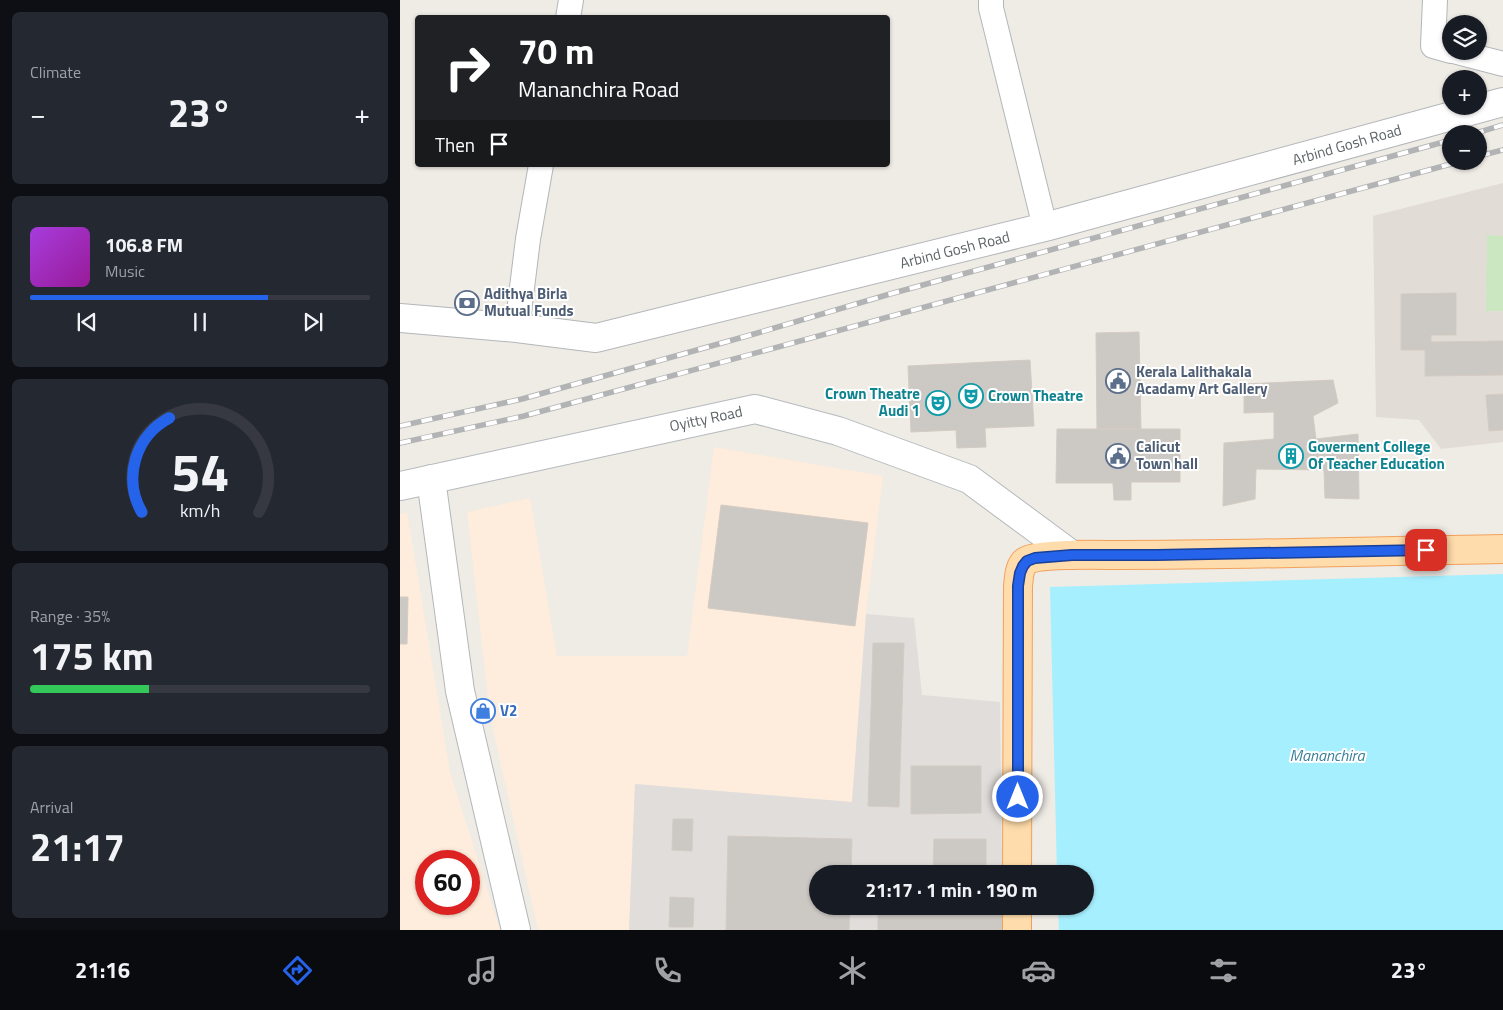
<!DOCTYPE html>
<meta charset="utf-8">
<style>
:root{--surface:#171b24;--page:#242831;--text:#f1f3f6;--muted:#9ea1a6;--line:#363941;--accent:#2563eb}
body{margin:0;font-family:"Titillium Web",sans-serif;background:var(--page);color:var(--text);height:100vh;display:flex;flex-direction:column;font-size:19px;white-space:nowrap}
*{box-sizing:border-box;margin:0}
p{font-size:16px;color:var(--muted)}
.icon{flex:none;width:28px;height:28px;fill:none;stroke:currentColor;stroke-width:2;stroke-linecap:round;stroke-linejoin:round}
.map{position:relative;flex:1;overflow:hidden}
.sheet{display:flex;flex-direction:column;gap:12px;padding:12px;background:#0d0f14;width:400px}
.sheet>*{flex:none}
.banner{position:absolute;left:15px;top:15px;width:475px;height:152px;border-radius:5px;box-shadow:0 1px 4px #0004;background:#202124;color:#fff;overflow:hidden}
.buttons{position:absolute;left:1042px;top:15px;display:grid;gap:10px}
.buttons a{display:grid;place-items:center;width:45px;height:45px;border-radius:50%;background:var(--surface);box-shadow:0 1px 4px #0004;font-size:25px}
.speed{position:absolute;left:15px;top:850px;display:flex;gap:10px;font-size:25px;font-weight:700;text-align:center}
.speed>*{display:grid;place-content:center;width:65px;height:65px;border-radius:50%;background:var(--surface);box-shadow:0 1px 4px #0004;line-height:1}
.speed .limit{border:8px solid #d22;background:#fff;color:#111}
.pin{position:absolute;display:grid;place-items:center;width:42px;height:42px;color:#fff;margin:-21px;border-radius:10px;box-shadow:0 2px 8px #0006}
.me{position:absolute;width:55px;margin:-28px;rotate:0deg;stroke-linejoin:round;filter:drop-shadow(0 0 4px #0008)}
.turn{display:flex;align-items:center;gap:18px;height:105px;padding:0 20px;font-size:22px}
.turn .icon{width:65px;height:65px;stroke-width:2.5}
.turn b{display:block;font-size:35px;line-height:42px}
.then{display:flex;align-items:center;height:48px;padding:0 20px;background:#0003;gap:10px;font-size:19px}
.big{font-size:38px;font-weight:700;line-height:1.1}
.sheet .widget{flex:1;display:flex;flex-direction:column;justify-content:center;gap:8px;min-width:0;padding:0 18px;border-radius:8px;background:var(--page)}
.sheet .dial{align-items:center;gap:0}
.dial svg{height:130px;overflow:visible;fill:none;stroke:var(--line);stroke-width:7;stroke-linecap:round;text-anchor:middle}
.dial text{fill:var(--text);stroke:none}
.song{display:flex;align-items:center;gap:15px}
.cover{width:60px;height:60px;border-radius:8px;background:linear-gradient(135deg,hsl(280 70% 55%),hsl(300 70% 35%))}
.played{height:5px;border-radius:2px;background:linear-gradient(90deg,var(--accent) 70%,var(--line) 70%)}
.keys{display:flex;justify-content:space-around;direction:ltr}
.heat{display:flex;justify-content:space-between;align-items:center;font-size:28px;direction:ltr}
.charge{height:8px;border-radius:4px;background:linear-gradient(90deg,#34c759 35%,var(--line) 0)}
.trip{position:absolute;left:409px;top:865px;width:285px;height:50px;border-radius:25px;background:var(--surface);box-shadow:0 1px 4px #0004;font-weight:700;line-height:50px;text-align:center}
.tab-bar{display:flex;height:80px;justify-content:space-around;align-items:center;background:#090b0e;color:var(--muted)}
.tab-bar .icon{width:35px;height:35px}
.tab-bar .active{color:var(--accent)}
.tab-bar b{font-size:22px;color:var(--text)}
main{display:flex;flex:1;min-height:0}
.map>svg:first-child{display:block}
.commercial{fill:#feeddc;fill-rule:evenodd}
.industrial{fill:#e1ddda}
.education{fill:#e2dcd6}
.green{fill:#cbe7c2}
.water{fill:#a6efff}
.building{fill:#ccc8c4;stroke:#d4cbc3}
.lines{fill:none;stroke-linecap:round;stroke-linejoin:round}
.minor-casing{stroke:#b3b7ba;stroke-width:26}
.tertiary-casing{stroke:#b3b7ba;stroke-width:30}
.secondary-casing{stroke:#b4babd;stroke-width:30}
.primary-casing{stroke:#f2a15c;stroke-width:30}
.minor{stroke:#fff;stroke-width:24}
.tertiary{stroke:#fff;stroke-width:28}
.secondary{stroke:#fff;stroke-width:28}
.primary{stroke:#ffdcab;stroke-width:28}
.rail-casing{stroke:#b2b3b4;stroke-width:5.5}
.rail{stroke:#fff;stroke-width:4;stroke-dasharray:11;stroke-linecap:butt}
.route-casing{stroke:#184099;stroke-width:12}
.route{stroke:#2563eb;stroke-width:9}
.labels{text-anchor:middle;stroke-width:4;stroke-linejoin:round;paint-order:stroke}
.street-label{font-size:15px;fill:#5d6366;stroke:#fff}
.service-label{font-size:15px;font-weight:bold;fill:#4e5e75;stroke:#fff;text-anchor:start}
.culture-label{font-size:15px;font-weight:bold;fill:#0d838f;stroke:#fff;text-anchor:start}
.shop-label{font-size:15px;font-weight:bold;fill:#366cbe;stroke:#fff;text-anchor:start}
.water-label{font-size:16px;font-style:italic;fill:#397f97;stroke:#fff}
</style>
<main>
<section class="sheet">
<div class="widget"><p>Climate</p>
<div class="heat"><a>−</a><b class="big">23°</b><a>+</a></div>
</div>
<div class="widget">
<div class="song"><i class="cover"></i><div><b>106.8 FM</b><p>Music</p></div></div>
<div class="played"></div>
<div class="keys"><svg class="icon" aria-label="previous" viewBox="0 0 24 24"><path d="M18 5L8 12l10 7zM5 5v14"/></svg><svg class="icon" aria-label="pause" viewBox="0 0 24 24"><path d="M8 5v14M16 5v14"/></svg><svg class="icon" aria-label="next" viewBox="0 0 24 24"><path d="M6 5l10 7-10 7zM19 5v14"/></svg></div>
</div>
<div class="widget dial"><svg viewBox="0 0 100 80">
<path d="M14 69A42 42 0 1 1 86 69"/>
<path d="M14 69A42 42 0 0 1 31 11" stroke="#2563eb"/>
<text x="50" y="56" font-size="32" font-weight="700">54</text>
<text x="50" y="72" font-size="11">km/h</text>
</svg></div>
<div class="widget"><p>Range · 35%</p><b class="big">175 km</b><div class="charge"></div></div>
<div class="widget"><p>Arrival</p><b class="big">21:17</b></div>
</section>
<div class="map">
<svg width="1103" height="930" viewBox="0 0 1103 930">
<rect width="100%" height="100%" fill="#efebe5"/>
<path class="commercial" d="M314,447L483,476L466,614L452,802L235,784L229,930H138L90,716L67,512L130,498L157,656H287Z
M7,512L50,772L100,930H0V514ZM26,861H69V904H26Z"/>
<path class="industrial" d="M466,614L514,618L522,695L600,702L602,874H418V906H603L604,930H229L235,784L452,802Z"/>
<path class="education" d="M1103,183V442L1041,449L1019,420L976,417L973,216Z"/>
<path class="green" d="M1087,235L1103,236V311H1086Z"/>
<path class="water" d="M1103,574V930H659L658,906H685V874H657L650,587Z"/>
<path class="building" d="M1056,293V335H1031V342L1103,341V375L1025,376V350H1001V294Z
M739,332L741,429H697L696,333Z
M630,360L634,426L585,428L586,447L557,448L556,430L511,432L508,366Z
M933,380L938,403L913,416L916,439L958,434L959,499L925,498L924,470L856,469L855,499L823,506L824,443L874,439V412L844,413V384Z
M1103,394V430L1089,431L1086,395Z
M657,429H780V482H731V500H714L713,483H656Z
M321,505L468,523L455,626L308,608Z
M0,597H8L7,644H0Z
M473,643H504L499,807L468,806Z
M511,766H581V813L511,814Z
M273,819H293L292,851L272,850Z
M328,836L452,839L451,874H418V906H450L449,930H326Z
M534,839H586V874H533Z
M270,897L294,898L293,927H269Z
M478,906L604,907V930H478Z"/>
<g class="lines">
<defs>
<path id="minor" d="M591,0V8L645,227
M1035,0L1033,46L1051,51
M168,18L171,0
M1053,51L1103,64
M117,328L128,239L141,165"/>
<path id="tertiary" d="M0,318L117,328L196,338L645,227L1103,102
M31,479L60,691L116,930"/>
<path id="secondary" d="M0,486L355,409L438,431L569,479L672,555"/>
<path id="primary" d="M617,874L618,586C619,578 619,566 626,561C638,553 701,555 717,555C845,555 974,551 1103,549
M617,930V906"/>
</defs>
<use href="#minor" class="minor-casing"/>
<use href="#tertiary" class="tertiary-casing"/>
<use href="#secondary" class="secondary-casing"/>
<use href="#primary" class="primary-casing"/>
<use href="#minor" class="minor"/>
<use href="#tertiary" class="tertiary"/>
<use href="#secondary" class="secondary"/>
<use href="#primary" class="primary"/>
<defs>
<path id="rail" d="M1073,134L1103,125
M1079,156L1103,150
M0,426L122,399L354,334L490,294L1051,140
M0,443L124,416L1062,161"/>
</defs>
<use href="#rail" class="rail-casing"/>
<use href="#rail" class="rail"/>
</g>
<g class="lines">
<defs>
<path id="route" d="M618,797V586L620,573L623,566L627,561L635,558L672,555H757L1026,550"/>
</defs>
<use href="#route" class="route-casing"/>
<use href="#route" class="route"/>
</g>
<defs>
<symbol id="bank-ring" viewBox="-11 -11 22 22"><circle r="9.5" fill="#fff" stroke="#5c6f8a" stroke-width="1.5"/><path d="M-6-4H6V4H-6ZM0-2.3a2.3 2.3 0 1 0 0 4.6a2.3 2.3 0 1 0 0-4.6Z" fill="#5c6f8a"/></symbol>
<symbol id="civic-ring" viewBox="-11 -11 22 22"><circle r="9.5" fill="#fff" stroke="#5c6f8a" stroke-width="1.5"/><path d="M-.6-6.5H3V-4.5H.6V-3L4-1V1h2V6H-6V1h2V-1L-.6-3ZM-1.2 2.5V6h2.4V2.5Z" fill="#5c6f8a"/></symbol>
<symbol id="theatre-ring" viewBox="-11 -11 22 22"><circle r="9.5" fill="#fff" stroke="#0f9aa8" stroke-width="1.5"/><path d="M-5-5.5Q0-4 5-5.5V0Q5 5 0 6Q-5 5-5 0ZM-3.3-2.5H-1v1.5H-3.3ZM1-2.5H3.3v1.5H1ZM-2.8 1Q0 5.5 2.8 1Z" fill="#0f9aa8"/></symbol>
<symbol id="building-ring" viewBox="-11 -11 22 22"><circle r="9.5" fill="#fff" stroke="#0f9aa8" stroke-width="1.5"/><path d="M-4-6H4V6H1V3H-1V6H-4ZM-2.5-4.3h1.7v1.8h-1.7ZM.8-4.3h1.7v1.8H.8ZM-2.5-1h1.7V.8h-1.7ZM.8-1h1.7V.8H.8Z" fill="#0f9aa8"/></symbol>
<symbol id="shop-ring" viewBox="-11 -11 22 22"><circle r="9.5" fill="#fff" stroke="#3f7fe0" stroke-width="1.5"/><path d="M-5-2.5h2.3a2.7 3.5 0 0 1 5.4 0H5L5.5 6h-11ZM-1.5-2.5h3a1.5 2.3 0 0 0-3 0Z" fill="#3f7fe0"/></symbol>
</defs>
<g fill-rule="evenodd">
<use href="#bank-ring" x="53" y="289" width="28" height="28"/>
<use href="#civic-ring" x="704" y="367" width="28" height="28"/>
<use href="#theatre-ring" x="557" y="382" width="28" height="28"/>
<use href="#theatre-ring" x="524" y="389" width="28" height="28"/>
<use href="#civic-ring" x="704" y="442" width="28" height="28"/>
<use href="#building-ring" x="877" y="442" width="28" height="28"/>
<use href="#shop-ring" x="69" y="697" width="28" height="28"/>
</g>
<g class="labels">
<g class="street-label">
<text transform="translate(947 145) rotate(-16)" y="5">Arbind Gosh Road</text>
<text transform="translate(555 250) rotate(-14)" y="5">Arbind Gosh Road</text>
<text transform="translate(306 419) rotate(-12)" y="5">Oyitty Road</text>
</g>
<g class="service-label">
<text x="84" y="299">Adithya Birla<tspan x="84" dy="17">Mutual Funds</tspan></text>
<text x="736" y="377">Kerala Lalithakala<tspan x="736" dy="17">Acadamy Art Gallery</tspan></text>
<text x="736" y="452">Calicut<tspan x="736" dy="17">Town hall</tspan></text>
</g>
<g class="culture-label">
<text x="520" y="399" text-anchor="end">Crown Theatre<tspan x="520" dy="17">Audi 1</tspan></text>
<text x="588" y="401">Crown Theatre</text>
<text x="908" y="452">Goverment College<tspan x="908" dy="17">Of Teacher Education</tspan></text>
</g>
<g class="shop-label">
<text x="100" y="716">V2</text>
</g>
<g class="water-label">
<text x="927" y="761">Mananchira</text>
</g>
</g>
</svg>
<div class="buttons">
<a><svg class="icon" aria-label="layers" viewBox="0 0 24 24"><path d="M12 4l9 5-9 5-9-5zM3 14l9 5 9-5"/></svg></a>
<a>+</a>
<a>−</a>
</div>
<div class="speed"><div class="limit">60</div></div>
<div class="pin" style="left:1026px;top:550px;background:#d93025"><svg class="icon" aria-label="arrive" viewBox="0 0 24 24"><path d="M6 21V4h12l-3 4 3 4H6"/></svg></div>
<svg class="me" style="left:618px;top:797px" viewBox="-20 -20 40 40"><circle r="17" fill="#2563eb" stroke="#fff" stroke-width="3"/><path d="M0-11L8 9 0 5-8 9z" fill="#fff"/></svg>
<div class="trip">21:17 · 1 min · 190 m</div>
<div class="banner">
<div class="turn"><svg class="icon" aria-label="right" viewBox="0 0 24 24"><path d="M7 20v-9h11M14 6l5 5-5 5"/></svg><div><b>70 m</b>Mananchira Road</div></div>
<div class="then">Then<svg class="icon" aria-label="arrive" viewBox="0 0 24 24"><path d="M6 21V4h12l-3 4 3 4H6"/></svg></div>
</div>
</div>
</main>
<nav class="tab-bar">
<b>21:16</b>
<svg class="icon active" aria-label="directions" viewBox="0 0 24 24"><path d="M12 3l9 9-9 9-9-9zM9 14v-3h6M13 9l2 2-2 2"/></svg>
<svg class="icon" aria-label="music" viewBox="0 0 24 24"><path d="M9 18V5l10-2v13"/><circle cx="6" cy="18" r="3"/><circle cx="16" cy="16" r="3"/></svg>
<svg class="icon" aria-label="phone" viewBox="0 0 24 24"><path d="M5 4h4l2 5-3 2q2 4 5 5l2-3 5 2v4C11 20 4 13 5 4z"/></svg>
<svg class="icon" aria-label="climate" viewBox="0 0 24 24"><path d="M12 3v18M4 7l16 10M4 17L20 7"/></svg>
<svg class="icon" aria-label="car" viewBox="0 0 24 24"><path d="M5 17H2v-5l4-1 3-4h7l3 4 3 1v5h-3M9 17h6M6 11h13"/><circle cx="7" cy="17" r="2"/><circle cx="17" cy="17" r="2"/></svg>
<svg class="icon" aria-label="filters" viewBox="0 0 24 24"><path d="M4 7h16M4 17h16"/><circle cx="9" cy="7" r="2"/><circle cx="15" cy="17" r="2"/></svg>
<b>23°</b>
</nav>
